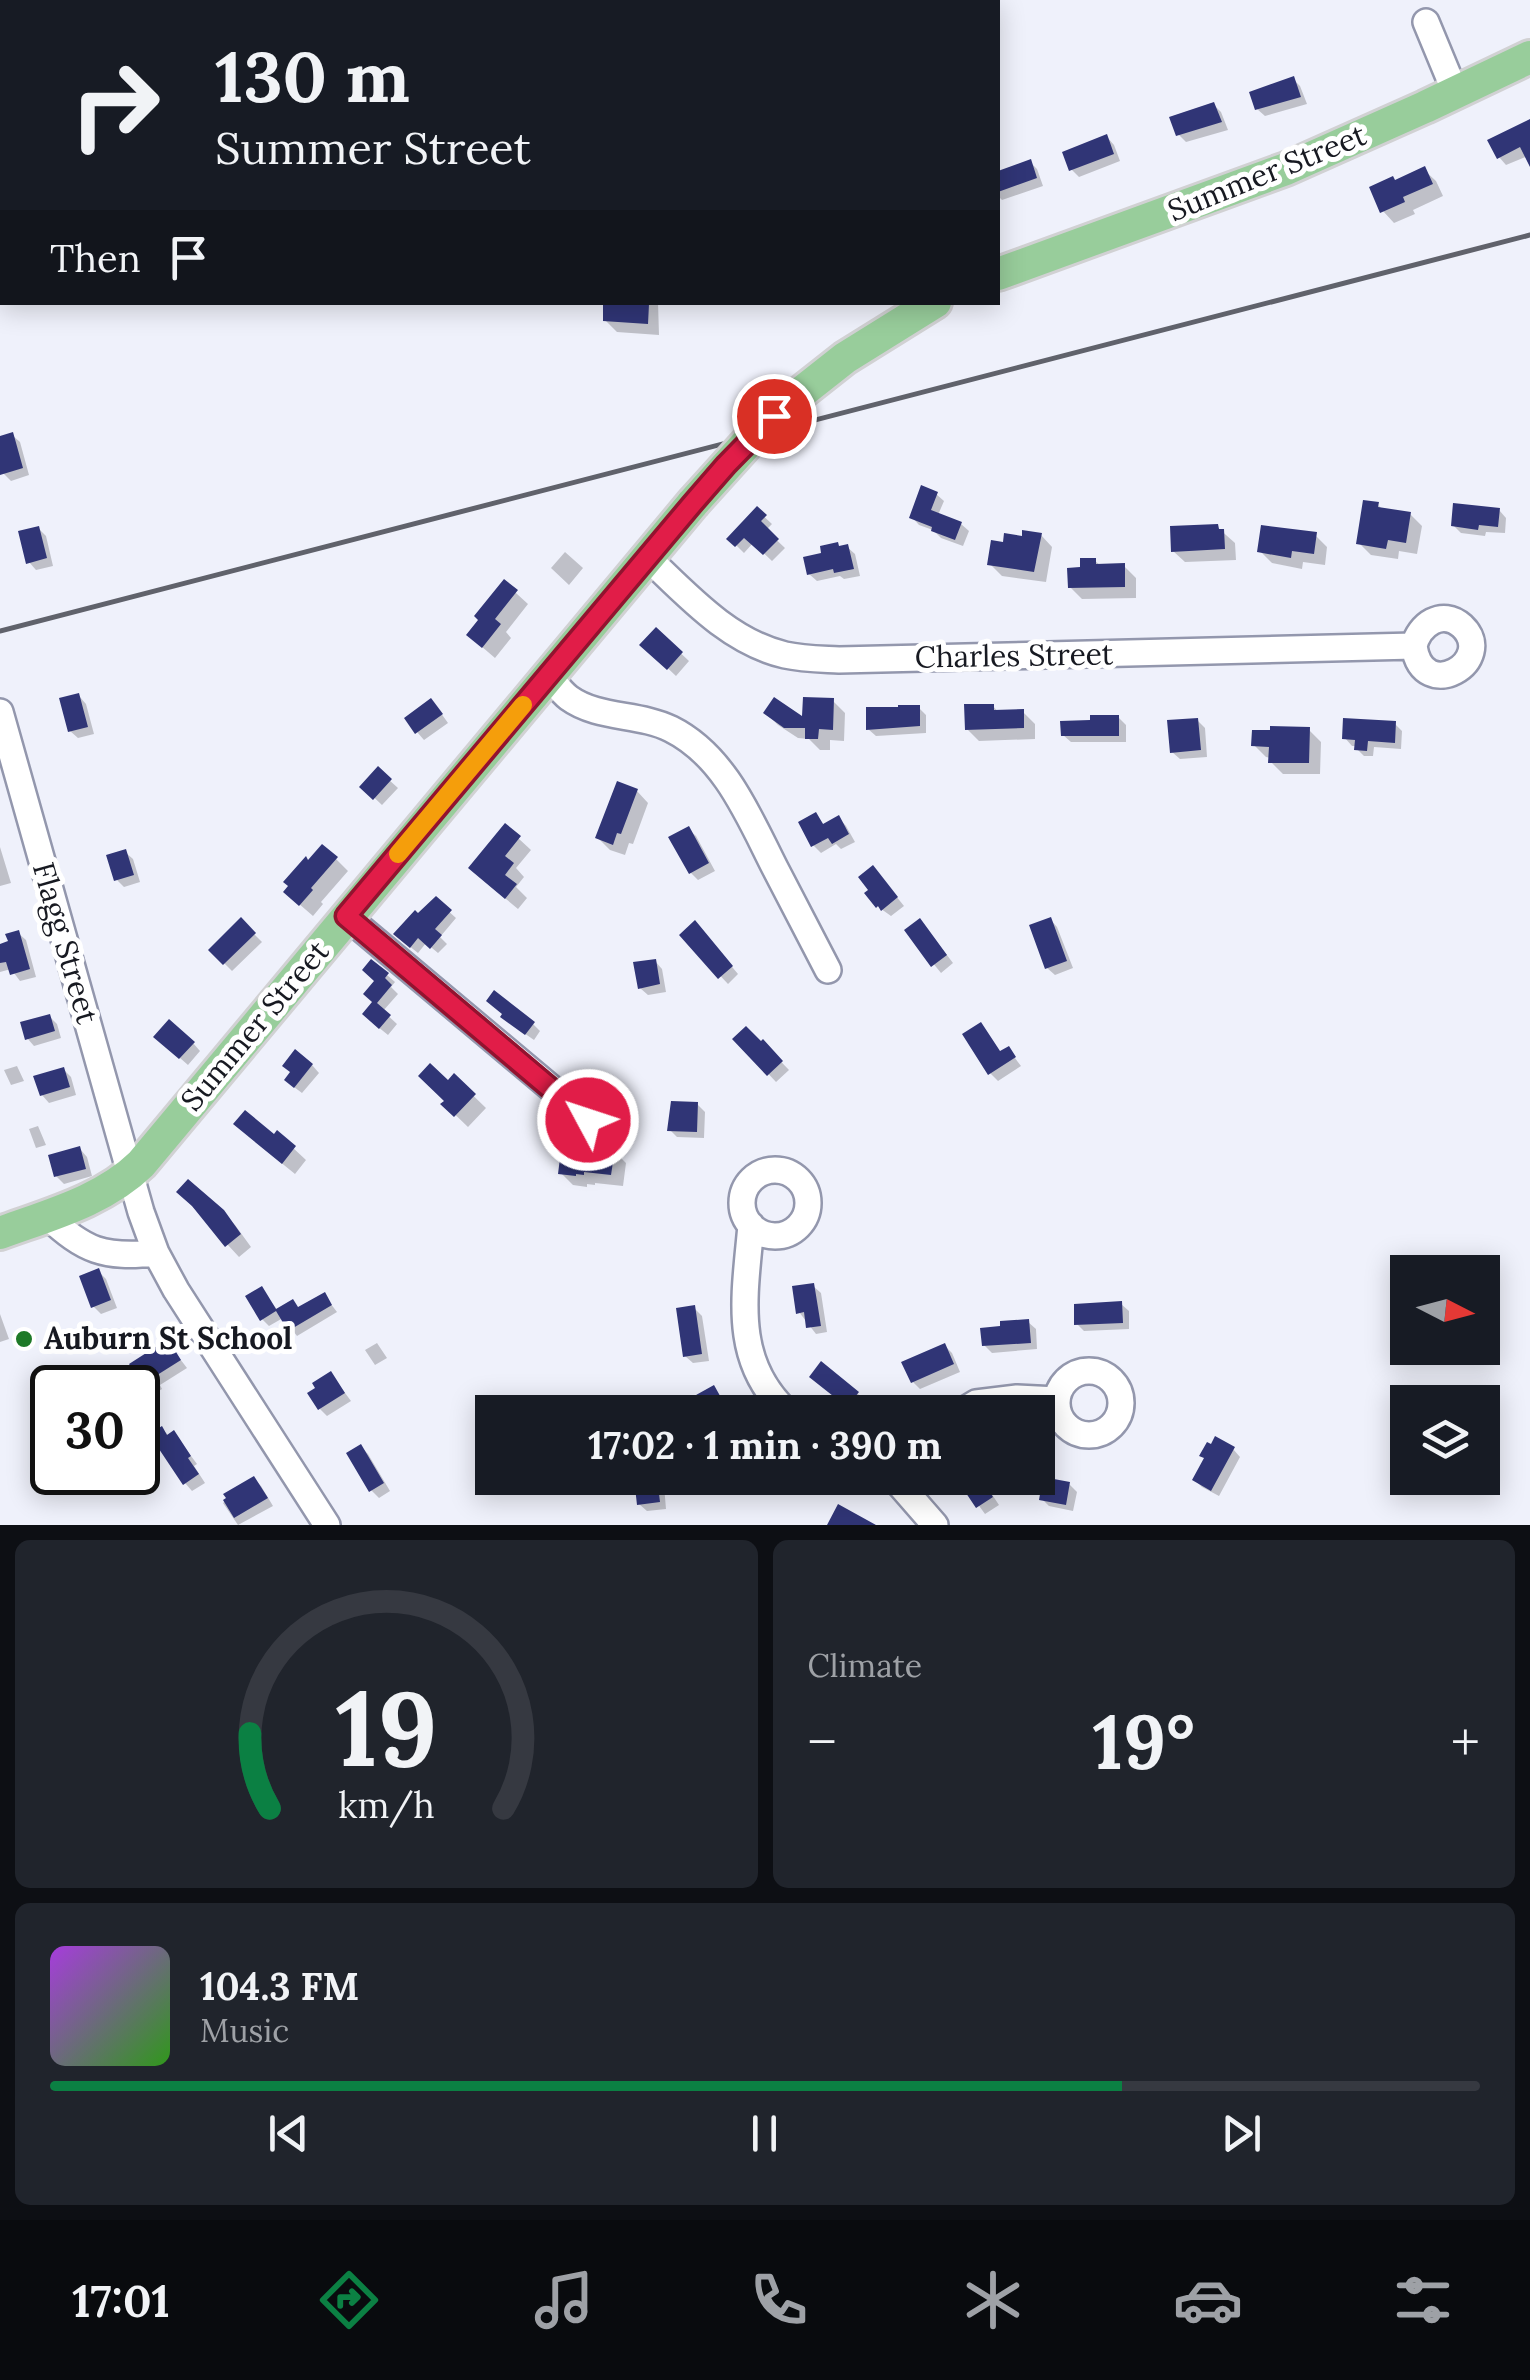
<!DOCTYPE html>
<meta charset="utf-8">
<style>
:root{--surface:#171b24;--page:#20242c;--text:#f1f3f6;--muted:#9ea1a6;--line:#363941;--accent:#0b8043}
body{margin:0;font-family:Lora,serif;background:var(--page);color:var(--text);height:100vh;display:flex;flex-direction:column;font-size:38px;white-space:nowrap}
*{box-sizing:border-box;margin:0}
p{font-size:32px;color:var(--muted)}
.icon{flex:none;width:55px;height:55px;fill:none;stroke:currentColor;stroke-width:2;stroke-linecap:round;stroke-linejoin:round}
.map{position:relative;height:1525px;overflow:hidden}
.sheet{display:flex;flex-direction:column;gap:15px;padding:15px;background:#0d0f14;flex:1}
.sheet>*{flex:none}
.hud{position:absolute;left:0px;top:0px;width:1000px;height:305px;box-shadow:0 5px 25px #0003;background:#171b24;color:var(--text);overflow:hidden}
.needle{width:65px;rotate:96deg}
.buttons{position:absolute;left:1390px;top:1255px;display:grid;gap:20px}
.buttons a{display:grid;place-items:center;width:110px;height:110px;border-radius:0px;background:var(--surface);box-shadow:0 5px 25px #0003;font-size:50px}
.speed{position:absolute;left:30px;top:1365px;display:flex;gap:20px;font-size:50px;font-weight:700;text-align:center}
.speed>*{display:grid;place-content:center;width:130px;height:130px;border-radius:50%;background:var(--surface);box-shadow:0 5px 25px #0003;line-height:1}
.speed .limit{border:5px solid #111;border-radius:15px;background:#fff;color:#111}
.pin{position:absolute;display:grid;place-items:center;width:85px;height:85px;color:#fff;margin:-42px;border:5px solid #fff;border-radius:50%;box-shadow:0 2px 10px #0007}
.me{position:absolute;width:110px;margin:-55px;rotate:310deg;stroke-linejoin:round;filter:drop-shadow(0 0 8px #0008)}
.turn{display:flex;align-items:center;gap:35px;height:210px;padding:0 50px;font-size:45px}
.turn .icon{width:130px;height:130px;stroke-width:2.5}
.turn b{display:block;font-size:70px;line-height:85px}
.then{display:flex;align-items:center;height:95px;padding:0 50px;background:#0003;gap:20px;font-size:38px}
.big{font-size:75px;font-weight:700;line-height:1.1}
.sheet .widget{flex:1;display:flex;flex-direction:column;justify-content:center;gap:15px;min-width:0;padding:0 35px;border-radius:15px;background:var(--page)}
.sheet .dial{align-items:center;gap:0}
.dial svg{height:260px;overflow:visible;fill:none;stroke:var(--line);stroke-width:7;stroke-linecap:round;text-anchor:middle}
.dial text{fill:var(--text);stroke:none}
.song{display:flex;align-items:center;gap:30px}
.cover{width:120px;height:120px;border-radius:15px;background:linear-gradient(135deg,hsl(280 70% 55%),hsl(110 70% 35%))}
.played{height:10px;border-radius:5px;background:linear-gradient(90deg,var(--accent) 75%,var(--line) 75%)}
.keys{display:flex;justify-content:space-around;direction:ltr}
.heat{display:flex;justify-content:space-between;align-items:center;font-size:55px;direction:ltr}
.sheet .tiles{flex:1;display:grid;gap:15px;grid-template-columns:1fr 1fr}
.widget:last-child{grid-column:span 2}
.trip{position:absolute;left:475px;top:1395px;width:580px;height:100px;border-radius:0px;background:var(--surface);box-shadow:0 5px 25px #0003;font-weight:700;line-height:100px;text-align:center}
.dock{display:flex;height:160px;justify-content:space-around;align-items:center;background:#090b0e;color:var(--muted)}
.dock .icon{width:70px;height:70px}
.dock .on{color:var(--accent)}
.dock b{font-size:45px;color:var(--text)}
.map>svg:first-child{display:block}
.shadow{fill:#0003}
.building{fill:#303576}
.lines{fill:none;stroke-linecap:round;stroke-linejoin:round}
.minor-casing{stroke:#9397ad;stroke-width:30}
.major-casing{stroke:#d1d1d3;stroke-width:38}
.minor{stroke:#fff;stroke-width:25}
.major{stroke:#98cd9b;stroke-width:32}
.rail{stroke:#60626b;stroke-width:5}
.major-bridge-casing{stroke:#d1d1d3;stroke-width:38;stroke-linecap:butt}
.major-bridge{stroke:#98cd9b;stroke-width:32}
.route-casing{stroke:#92132f;stroke-width:25}
.route{stroke:#e11d48;stroke-width:18}
.slow{stroke:#f59e0b;stroke-width:18}
.poi-dot{fill:#1e7928;stroke:#fff;stroke-width:4}
.labels{text-anchor:middle;stroke-width:10;stroke-linejoin:round;paint-order:stroke}
.street-label{font-size:30px;fill:#171921;stroke:#fff}
.poi-label{font-size:30px;font-weight:bold;fill:#171921;stroke:#fff;text-anchor:start}
</style>
<div class="map">
<svg width="1530" height="1525" viewBox="0 0 1530 1525">
<rect width="100%" height="100%" fill="#eff1fb"/>
<path class="shadow" d="M1293,79L1300,86L1307,104L1265,116L1257,109Z
M1214,105L1221,112L1228,130L1186,142L1178,134Z
M1530,125V155L1506,165L1499,157Z
M1107,137L1114,145L1120,161L1079,177L1071,169Z
M1030,162L1037,169L1043,186L1002,200L998,196V173Z
M1424,170L1436,181L1443,196L1413,210L1415,214L1394,223L1383,211L1396,182Z
M606,302H658L659,335L617,332L605,320Z
M12,435L20,442L29,475L11,481L3,473L0,462V438Z
M936,494L944,501L938,515L961,524L969,531L963,546L941,538L933,530L919,525L912,517Z
M1378,505L1384,511L1410,514L1422,526L1417,554L1399,551L1398,559L1371,555L1359,543Z
M757,510L772,524L766,530L785,548L772,561L753,543L744,553L730,539Z
M1499,510L1506,518L1505,533L1486,532L1485,536L1461,533L1454,526Z
M1217,527L1235,543L1236,560L1185,562L1173,551Z
M38,528L46,536L53,566L36,570L29,562Z
M1041,535L1052,547L1046,582L1002,576L990,564L1005,545Z
M1315,535L1327,547L1325,565L1303,562L1302,569L1272,563L1260,551Z
M847,547L855,554L860,576L844,579L840,576L817,581L809,574L841,548Z
M565,552L583,568L569,585L551,568Z
M1094,560L1101,566H1124L1136,578V598L1082,599L1070,587L1082,570Z
M504,582L528,604L506,632L511,638L495,658L481,646Z
M656,630L689,661L676,676L643,645Z
M79,696L86,704L94,734L78,738L70,731Z
M833,701L845,713L844,741L830,740V750H820L809,739L798,738L778,725L766,713L804,720Z
M993,706L999,713L1023,712L1035,724V739L979,741L967,729Z
M919,708L926,715V733L876,736L868,729Z
M438,709L448,723L424,740L417,732Z
M1118,717L1126,725V742H1071L1063,735Z
M1197,720L1205,728L1207,757L1180,759L1172,752Z
M1395,724L1402,731L1401,749L1374,747L1373,756H1364L1357,749V746H1352L1345,738Z
M1309,730L1321,742L1320,774H1283L1271,762V758L1266,757L1254,745Z
M378,770L398,788L382,805L363,787Z
M637,791L648,803L633,844L629,843L625,855L610,850L598,838Z
M816,815L825,826L839,818L846,826L855,842L841,849L836,844L821,853L813,845Z
M506,827L531,850L516,868L524,877L516,887L527,898L518,909L483,880Z
M688,829L696,836L715,871L698,880L691,873Z
M0,847L11,883L0,886Z
M125,852L133,859L140,882L124,887L117,880Z
M336,859L348,871L321,902L323,904L313,916L298,903L309,863Z
M880,876L904,906L891,916L877,906L871,890Z
M436,900L456,918L440,937L447,944L438,953L426,943L418,953L403,941L418,917Z
M1050,919L1057,927L1073,968L1055,975L1047,968Z
M241,921L262,942L232,971L211,950Z
M927,929L953,963L941,973L907,931Z
M702,931L738,974L728,984L682,935Z
M18,933L26,940L36,977L20,981L11,969L0,972V946L11,943Z
M655,961L662,969L666,992L648,995L640,988Z
M387,975L395,982L391,987L398,994L383,1011L397,1024L388,1035L372,1022L377,981Z
M50,1017L57,1024L61,1038L34,1046L27,1038Z
M511,1024H533L540,1031L534,1040Z
M736,1039L761,1045L763,1043L789,1070L776,1082Z
M193,1043L200,1051L188,1065L164,1044Z
M1008,1049L1021,1066L998,1081L990,1073L1001,1053Z
M312,1065L319,1073L302,1093L294,1087Z
M17,1066L24,1081L11,1085L4,1070Z
M63,1069L71,1077L76,1095L49,1103L42,1095Z
M454,1077L486,1108L468,1127L444,1104L447,1101L448,1084Z
M697,1104L705,1112L704,1138L677,1137L670,1130Z
M38,1126L46,1145L36,1148L29,1129Z
M277,1133L306,1160L295,1174L248,1136L274,1137Z
M80,1149L87,1157L92,1176L64,1184L56,1176Z
M614,1151L626,1163L623,1186L595,1183V1185L587,1184V1187L573,1185L561,1173Z
M179,1192L222,1212L235,1225L251,1247L239,1257Z
M98,1271L106,1279L117,1308L101,1314L93,1306Z
M813,1286L821,1293L827,1332L816,1334L799,1312Z
M262,1289L278,1311L300,1309L324,1295L337,1312L297,1336L283,1318L269,1326L262,1319Z
M1121,1304L1129,1311V1329L1084,1331L1077,1324Z
M694,1308L702,1316L709,1361L693,1363L685,1356Z
M0,1314L9,1339L0,1342Z
M1028,1322L1036,1329L1037,1349L992,1353L984,1345Z
M167,1342L187,1368L160,1385L162,1389L154,1394L147,1386Z
M377,1343L387,1358L375,1365L365,1350Z
M945,1346L952,1353L960,1372L920,1389L913,1382Z
M331,1374L351,1401L327,1416L320,1409Z
M819,1384L858,1394L865,1401L855,1412Z
M162,1429L169,1436L174,1433L197,1464L194,1466L205,1483L192,1491L185,1483Z
M361,1447L368,1454L390,1491L379,1498L371,1490Z
M1233,1449L1240,1457L1219,1496L1202,1487L1195,1480Z
M656,1478L664,1485L666,1509L647,1511L639,1504L637,1480Z
M959,1478H981L999,1505L985,1514Z
M254,1479L261,1486L273,1506L238,1525L223,1503Z
M1069,1484L1077,1492L1073,1511L1049,1506L1042,1499Z"/>
<path class="building" d="M1294,76L1301,97L1255,110L1249,92Z
M1214,102L1222,122L1176,136L1169,117Z
M1530,119V167L1520,147L1497,159L1487,140Z
M1107,134L1114,154L1069,171L1062,152Z
M1031,159L1037,178L998,192V171Z
M1425,166L1433,184L1403,197L1405,202L1380,213L1369,187L1393,176L1395,180Z
M603,302H647L649,304L648,324L603,321Z
M13,432L23,468L0,475V436Z
M921,485L938,492L931,510L962,522L955,540L931,531L932,527L909,518Z
M1363,500L1379,502L1378,507L1411,512L1406,543L1388,540L1386,549L1356,544Z
M1453,503L1500,508L1498,527L1479,525L1478,530L1451,526Z
M757,506L767,515L761,521L779,539L763,555L744,538L735,547L726,539Z
M1218,524L1219,529H1224L1225,549L1171,552L1170,526Z
M1261,525L1317,532L1314,554L1292,551L1291,558L1257,552Z
M39,526L47,558L26,564L18,531Z
M1022,530L1042,533L1034,572L987,565L991,540L1003,542L1004,533L1022,536Z
M838,542L839,546L848,544L854,569L834,573L833,569L807,575L803,557L821,553L820,546Z
M1080,558H1096V564L1125,563V587L1068,588L1067,568L1080,567Z
M504,579L518,590L495,619L501,624L482,648L466,635L478,620L474,616Z
M656,627L683,652L667,670L639,645Z
M79,693L88,727L68,732L59,698Z
M774,697L802,716L803,697L834,698L833,730L819,729L818,739H805V728H784L763,713Z
M431,698L443,714L415,734L404,718Z
M964,704H994V710L1024,709V728L965,730Z
M898,705H920V726L866,730V707H898Z
M1090,715H1119V736H1061L1060,721L1090,720Z
M1198,718L1201,750L1170,753L1167,720Z
M1343,718L1396,721L1395,743L1368,741L1367,751L1354,750L1355,740L1342,739Z
M1270,726L1310,727L1309,763H1268L1269,747L1251,746L1252,730H1270Z
M378,766L392,779L373,800L359,787Z
M617,781L638,789L621,834L617,833L613,845L595,838Z
M816,812L823,824L839,815L849,834L832,844L828,838L811,847L798,822Z
M505,823L521,836L505,856L514,863L505,875L517,884L505,899L468,868Z
M689,826L709,863L689,874L668,837Z
M322,844L338,857L311,888L313,890L299,906L283,892L288,886L283,882L306,856L308,860Z
M126,849L134,875L114,881L106,855Z
M873,865L898,897L881,911L878,906L876,908L864,893L868,890L858,877Z
M436,896L452,910L435,929L442,935L430,949L418,938L410,948L393,934L415,910L418,913Z
M241,917L256,933L223,965L208,950Z
M1051,917L1067,961L1045,969L1029,925Z
M920,918L947,955L931,967L904,930Z
M695,920L733,966L718,979L679,935Z
M19,930L30,969L10,975L6,962L0,963V944L8,941L5,934Z
M371,959L389,973L385,978L392,985L377,1003L391,1015L379,1029L362,1014L372,1002L363,994L374,981L362,970Z
M656,959L660,984L638,989L633,962Z
M494,990L535,1022L525,1035L500,1017L502,1014L486,1001Z
M50,1014L55,1031L25,1040L20,1022Z
M169,1019L195,1042L179,1059L153,1037Z
M981,1022L1000,1051L1009,1046L1016,1057L988,1075L962,1034Z
M746,1026L761,1041L763,1039L783,1061L767,1076L732,1039Z
M295,1049L313,1064L294,1088L284,1080L290,1072L282,1066Z
M430,1063L448,1080L454,1073L476,1094L454,1117L440,1104L444,1101L418,1076Z
M64,1067L70,1087L40,1096L33,1076Z
M671,1101L698,1102L697,1132L667,1131Z
M245,1110L274,1134L277,1130L296,1146L282,1164L233,1124Z
M562,1142L615,1149L611,1175L584,1172V1175L576,1174V1176L558,1174Z
M80,1146L86,1169L54,1177L48,1155Z
M188,1179L224,1210L241,1234L225,1247L192,1206L176,1192Z
M99,1268L111,1300L91,1308L79,1276Z
M814,1283L821,1326L806,1328L804,1312L796,1314L792,1286Z
M262,1286L276,1309L293,1299L298,1307L325,1292L332,1305L288,1331L276,1311L260,1321L245,1296Z
M1122,1301L1123,1323L1074,1325V1304Z
M695,1305L702,1354L683,1357L676,1308Z
M1029,1319L1031,1343L982,1346L980,1328L1000,1326V1321Z
M168,1339L181,1360L154,1377L157,1380L145,1388L129,1364Z
M945,1343L954,1364L911,1383L901,1362Z
M821,1361L859,1392L847,1407L809,1377Z
M331,1371L345,1393L318,1410L307,1393L315,1388L312,1383Z
M714,1385L729,1412H705L696,1395Z
M162,1426L167,1435L174,1430L191,1456L188,1458L199,1474L183,1485L149,1434Z
M1215,1436L1235,1447L1211,1491L1192,1480L1204,1458L1199,1456L1207,1442L1211,1444Z
M361,1444L384,1483L369,1492L346,1453Z
M254,1476L268,1498L234,1518L223,1500L226,1498L223,1494Z
M1043,1477L1070,1482L1066,1505L1039,1500Z
M634,1478H657L660,1502L637,1505Z
M956,1478H981L993,1497L976,1508Z
M838,1504L876,1525H827Z"/>
<g class="lines">
<defs>
<path id="minor" d="M1426,22L1455,92
M647,557C687,595 729,642 785,655C803,659 821,659 839,660L1414,646C1423,706 1498,660 1462,626C1442,608 1419,625 1414,646
M548,675C554,682 561,692 569,698C598,719 639,713 671,729C725,756 749,817 775,868C793,902 810,936 828,970
M0,712L141,1212L156,1253L176,1290L327,1525
M346,916L588,1119
M742 1203a33 33 0 1 1 66 0a33 33 0 1 1-66 0Z
M47,1216C85,1251 103,1258 156,1253
M751,1225C745,1294 731,1360 787,1412
M1057 1403a32 32 0 1 1 64 0a32 32 0 1 1-64 0Z
M961,1412L976,1403L1017,1398L1057,1400
M894,1478L935,1525"/>
<path id="major" d="M998,274L1286,169L1425,107L1530,57
M793,399L845,358L935,302
M0,1233C49,1215 103,1201 141,1164L693,503"/>
</defs>
<use href="#minor" class="minor-casing"/>
<use href="#major" class="major-casing"/>
<use href="#minor" class="minor"/>
<use href="#major" class="major"/>
<path class="rail" d="M0,631L1530,235"/>
<defs>
<path id="major-bridge" d="M693,503L749,441L793,399"/>
</defs>
<use href="#major-bridge" class="major-bridge-casing"/>
<use href="#major-bridge" class="major-bridge"/>
</g>
<g class="lines">
<defs>
<path id="route" d="M588,1120L346,916L693,503L726,465L774,416"/>
</defs>
<use href="#route" class="route-casing"/>
<use href="#route" class="route"/>
<path class="slow" d="M398,854L523,705"/>
</g>
<circle class="poi-dot" cx="24" cy="1339" r="10"/>
<g class="labels">
<g class="street-label">
<text transform="translate(1267 173) rotate(-22)" y="10">Summer Street</text>
<text transform="translate(1014 656) rotate(-1)" y="10">Charles Street</text>
<text transform="translate(65 943) rotate(74)" y="10">Flagg Street</text>
<text transform="translate(255 1026) rotate(-50)" y="10">Summer Street</text>
</g>
<g class="poi-label">
<text x="44" y="1349">Auburn St School</text>
</g>
</g>
</svg>
<div class="buttons">
<a><svg class="needle" viewBox="-14 -14 28 28"><path d="M0-13l5 13h-10z" fill="#e53935"/><path d="M0 13l5-13h-10z" fill="#9ea1a6"/></svg></a>
<a><svg class="icon" aria-label="layers" viewBox="0 0 24 24"><path d="M12 4l9 5-9 5-9-5zM3 14l9 5 9-5"/></svg></a>
</div>
<div class="speed"><div class="limit">30</div></div>
<div class="pin" style="left:774px;top:416px;background:#d93025"><svg class="icon" aria-label="arrive" viewBox="0 0 24 24"><path d="M6 21V4h12l-3 4 3 4H6"/></svg></div>
<svg class="me" style="left:588px;top:1120px" viewBox="-20 -20 40 40"><circle r="17" fill="#e11d48" stroke="#fff" stroke-width="3"/><path d="M0-11L8 9 0 5-8 9z" fill="#fff"/></svg>
<div class="trip">17:02 · 1 min · 390 m</div>
<div class="hud">
<div class="turn"><svg class="icon" aria-label="right" viewBox="0 0 24 24"><path d="M7 20v-9h11M14 6l5 5-5 5"/></svg><div><b>130 m</b>Summer Street</div></div>
<div class="then">Then<svg class="icon" aria-label="arrive" viewBox="0 0 24 24"><path d="M6 21V4h12l-3 4 3 4H6"/></svg></div>
</div>
</div>
<section class="sheet">
<div class="tiles">
<div class="widget dial"><svg viewBox="0 0 100 80">
<path d="M14 69A42 42 0 1 1 86 69"/>
<path d="M14 69A42 42 0 0 1 8 46" stroke="#0b8043"/>
<text x="50" y="56" font-size="32" font-weight="700">19</text>
<text x="50" y="72" font-size="11">km/h</text>
</svg></div>
<div class="widget"><p>Climate</p>
<div class="heat"><a>−</a><b class="big">19°</b><a>+</a></div>
</div>
<div class="widget">
<div class="song"><i class="cover"></i><div><b>104.3 FM</b><p>Music</p></div></div>
<div class="played"></div>
<div class="keys"><svg class="icon" aria-label="previous" viewBox="0 0 24 24"><path d="M18 5L8 12l10 7zM5 5v14"/></svg><svg class="icon" aria-label="pause" viewBox="0 0 24 24"><path d="M8 5v14M16 5v14"/></svg><svg class="icon" aria-label="next" viewBox="0 0 24 24"><path d="M6 5l10 7-10 7zM19 5v14"/></svg></div>
</div>
</div>
</section>
<nav class="dock">
<b>17:01</b>
<svg class="icon on" aria-label="directions" viewBox="0 0 24 24"><path d="M12 3l9 9-9 9-9-9zM9 14v-3h6M13 9l2 2-2 2"/></svg>
<svg class="icon" aria-label="music" viewBox="0 0 24 24"><path d="M9 18V5l10-2v13"/><circle cx="6" cy="18" r="3"/><circle cx="16" cy="16" r="3"/></svg>
<svg class="icon" aria-label="phone" viewBox="0 0 24 24"><path d="M5 4h4l2 5-3 2q2 4 5 5l2-3 5 2v4C11 20 4 13 5 4z"/></svg>
<svg class="icon" aria-label="climate" viewBox="0 0 24 24"><path d="M12 3v18M4 7l16 10M4 17L20 7"/></svg>
<svg class="icon" aria-label="car" viewBox="0 0 24 24"><path d="M5 17H2v-5l4-1 3-4h7l3 4 3 1v5h-3M9 17h6M6 11h13"/><circle cx="7" cy="17" r="2"/><circle cx="17" cy="17" r="2"/></svg>
<svg class="icon" aria-label="filters" viewBox="0 0 24 24"><path d="M4 7h16M4 17h16"/><circle cx="9" cy="7" r="2"/><circle cx="15" cy="17" r="2"/></svg>
</nav>
